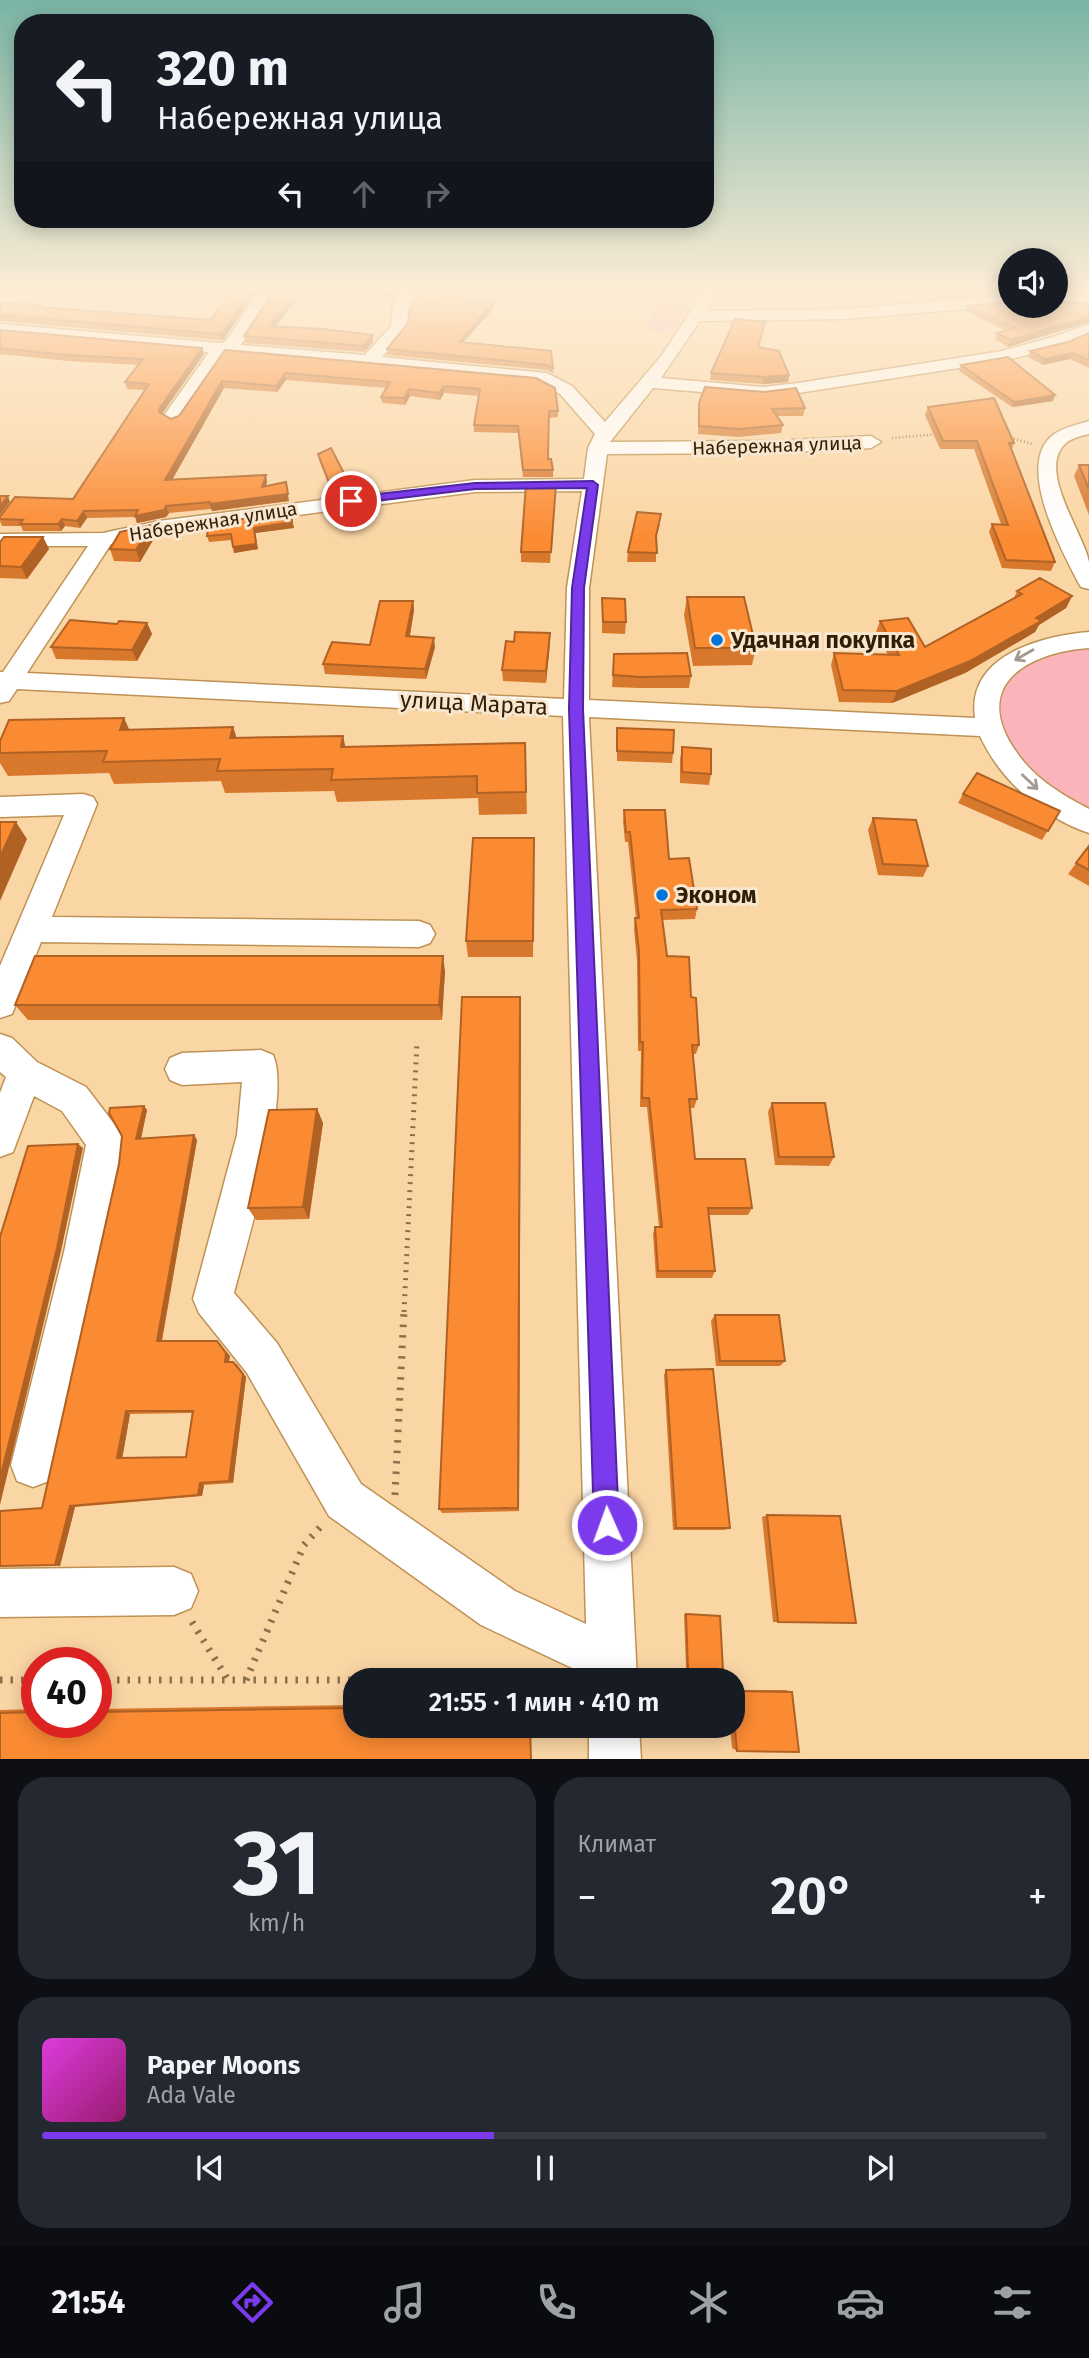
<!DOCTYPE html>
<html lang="ru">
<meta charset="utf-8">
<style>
:root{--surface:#171b24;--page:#242831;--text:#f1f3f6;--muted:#9ea1a6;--line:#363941;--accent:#7c3aed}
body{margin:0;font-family:"Fira Sans",sans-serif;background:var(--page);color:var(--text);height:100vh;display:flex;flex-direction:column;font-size:26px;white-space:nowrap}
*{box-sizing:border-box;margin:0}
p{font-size:23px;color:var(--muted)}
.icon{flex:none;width:38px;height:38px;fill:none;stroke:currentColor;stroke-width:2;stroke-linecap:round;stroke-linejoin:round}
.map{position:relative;height:1759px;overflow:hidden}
.panel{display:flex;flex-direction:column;gap:18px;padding:18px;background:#0d0f14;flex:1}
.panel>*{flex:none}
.hud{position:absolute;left:14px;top:14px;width:700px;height:214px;border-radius:28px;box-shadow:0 4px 18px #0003;background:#171b24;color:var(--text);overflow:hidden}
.tools{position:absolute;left:998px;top:248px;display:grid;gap:14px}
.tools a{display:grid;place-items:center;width:70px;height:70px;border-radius:50%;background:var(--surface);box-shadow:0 4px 18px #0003;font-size:35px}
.speed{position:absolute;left:21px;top:1647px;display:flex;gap:14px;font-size:35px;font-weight:700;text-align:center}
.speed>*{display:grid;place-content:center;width:91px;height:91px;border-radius:50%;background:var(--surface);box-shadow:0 4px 18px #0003;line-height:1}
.speed .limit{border:10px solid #d22;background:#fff;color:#111}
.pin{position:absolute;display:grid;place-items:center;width:60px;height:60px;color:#fff;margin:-30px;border:4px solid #fff;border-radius:50%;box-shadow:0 2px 7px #0007}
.me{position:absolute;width:77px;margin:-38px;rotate:358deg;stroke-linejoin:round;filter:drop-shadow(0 0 5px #0008)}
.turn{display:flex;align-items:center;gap:24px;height:147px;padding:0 28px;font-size:32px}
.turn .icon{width:91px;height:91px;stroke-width:2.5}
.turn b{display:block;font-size:49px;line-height:60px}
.lanes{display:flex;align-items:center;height:66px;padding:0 28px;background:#0003;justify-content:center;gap:35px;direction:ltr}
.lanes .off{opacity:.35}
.big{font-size:52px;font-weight:600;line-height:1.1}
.panel .widget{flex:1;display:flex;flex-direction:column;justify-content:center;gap:10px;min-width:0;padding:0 24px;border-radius:28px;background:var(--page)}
.panel .dial{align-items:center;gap:0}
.dial b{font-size:91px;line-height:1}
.song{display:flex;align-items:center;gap:21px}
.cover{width:84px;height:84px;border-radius:10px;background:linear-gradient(135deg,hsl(300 70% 55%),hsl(320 70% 35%))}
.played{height:7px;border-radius:4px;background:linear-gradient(90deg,var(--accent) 45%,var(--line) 45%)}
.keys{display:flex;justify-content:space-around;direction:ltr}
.heat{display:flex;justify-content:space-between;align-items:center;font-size:38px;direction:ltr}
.panel .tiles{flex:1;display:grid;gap:18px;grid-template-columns:1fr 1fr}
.widget:last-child{grid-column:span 2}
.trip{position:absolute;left:343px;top:1668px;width:402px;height:70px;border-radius:28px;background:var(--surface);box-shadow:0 4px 18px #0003;font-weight:600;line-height:70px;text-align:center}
.menu{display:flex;height:112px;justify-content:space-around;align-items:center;background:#090b0e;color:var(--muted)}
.menu .icon{width:49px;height:49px}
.menu .current{color:var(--accent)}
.menu b{font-size:32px;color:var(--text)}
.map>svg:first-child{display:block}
.green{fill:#fab4ba}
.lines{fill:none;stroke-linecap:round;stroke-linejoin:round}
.minor-casing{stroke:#be9255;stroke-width:3}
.path-far2{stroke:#8c714d;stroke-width:2.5;stroke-dasharray:1 2.5;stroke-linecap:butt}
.path-far1{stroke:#8c714d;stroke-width:5;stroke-dasharray:2 6;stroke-linecap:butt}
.path{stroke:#8c714d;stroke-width:7;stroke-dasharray:2.5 8;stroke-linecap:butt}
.minor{fill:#fff;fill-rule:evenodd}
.wall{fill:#d8782c;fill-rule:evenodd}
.shaded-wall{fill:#b06124}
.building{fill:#fb8b33;stroke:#b06124;stroke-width:2;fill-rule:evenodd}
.oneway{stroke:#a29a8e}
.route{fill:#7c3aed;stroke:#51269a;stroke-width:2}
.poi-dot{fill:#0074db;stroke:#f9e6cf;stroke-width:2.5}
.labels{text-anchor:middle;stroke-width:6;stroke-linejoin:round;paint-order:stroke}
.far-street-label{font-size:19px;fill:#311f05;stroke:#f9e6cf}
.poi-label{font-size:23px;font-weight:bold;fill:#311f05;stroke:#f9e6cf;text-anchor:start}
.street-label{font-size:23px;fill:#311f05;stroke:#f9e6cf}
</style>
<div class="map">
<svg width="1089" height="1760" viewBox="0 0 1089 1760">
<rect width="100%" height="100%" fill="#fbd6a5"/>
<path class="green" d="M662,292H694L677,326L662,332L645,329Z
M1089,640V822L1049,800L990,728L1002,669Z"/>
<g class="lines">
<defs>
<path id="minor" d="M259,292H275L241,345L365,355L391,326L393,304L400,292H416L409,304L407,327L382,357L547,373L572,386L605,422L662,355L703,292H719L706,311L845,309L1010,295V305L845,319L700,321L661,378L763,387L798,383L1002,351L1053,337L1089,324V335L1065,345L1003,361L798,393L763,397L653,388L610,442L772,441L871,436L881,442L871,448L772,453L607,454L589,588V700L975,718C966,655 1042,636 1089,632V648C1022,653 968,689 1020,757C1037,780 1064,796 1089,809V833C1043,818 1000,780 980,736L589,717L637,1680H587V1675L481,1625L329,1516L247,1373L199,1313L193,1299L237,1135L242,1082L182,1085L170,1080L165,1069L170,1058L182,1053L261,1050L273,1055C292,1096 246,1245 234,1293L277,1343L361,1484L515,1591L586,1624L563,716L17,689L9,701L0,703V672H3L88,546H0V534L103,533L159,521L475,480L584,479L588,448L595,434L560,394L537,382L225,354L179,421L172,423L163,417L209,352L0,334V324L221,343L226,341ZM582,491L567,588L564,699L27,673L111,544L159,533L475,492Z
M1055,294L1089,298V308L1055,304Z
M1089,421V434C1081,436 1070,438 1064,445C1038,472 1084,534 1089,562C1089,570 1089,580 1089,589L1081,587L1078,582C1061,549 1015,464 1053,435C1062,428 1078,424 1089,421Z
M83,794L93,797L97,804L52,917L419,921L430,925L435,934L430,943L419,947L41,942L12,1014L0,1018V966L64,815L0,817V797Z
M0,1034L12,1038L37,1062L86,1087L118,1129L123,1141L102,1252L55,1465L49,1481L33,1487L17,1481L11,1465L64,1252L86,1145L62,1111L34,1096L13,1152L0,1157V1093L6,1077L0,1072Z
M174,1567L191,1574L198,1591L191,1608L174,1615L0,1617V1569Z
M589,1726H639L641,1760H589Z"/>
</defs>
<use href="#minor" class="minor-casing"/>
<path class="path-far2" d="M1007,437L1033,444
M892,438L939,434"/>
<path class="path-far1" d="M404,1312L417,1042"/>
<path class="path" d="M395,1495L404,1310
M192,1622L228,1680
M0,1680H37
M96,1680H355
M246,1680L304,1545L322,1525"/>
<use href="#minor" class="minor"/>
</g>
<path class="wall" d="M231,292H256L224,339L221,340L0,321V303L42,308L210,320Z
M398,292L393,300L371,298V293Z
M415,292H442L440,295L494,308L463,342L551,351L553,373L547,370L387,355V349L408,323L416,301H414L413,296Z
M926,292H1010V293L939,298Z
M1060,292H1089V296Z
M1057,301L1089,304V322L1008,347L995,339L997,333L1006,331L966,311L967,306Z
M276,326L373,342L364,352L246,343L244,336Z
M764,329L759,347L789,375L788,382L763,384L710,380L711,373Z
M0,330L202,348L204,354L162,414L171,419L179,416L225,350L536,378L558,411V417L549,418L548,459L553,470V477H523L518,433L474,432V425L479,396L444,393L440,400L410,396L405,405L382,403L381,397L386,388L286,380L277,392L224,388L172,480L267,481L266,486L289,501L212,511L211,509L169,513L166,517L137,523L135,517L87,518L80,528L65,526L61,531H23L21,526H2L0,521V517L73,499L145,390L127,389L125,382L138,365L68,361L0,354Z
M1089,333V368L1070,359L1043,365L1028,357L1030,351L1068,342Z
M961,365L1053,401L1012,407L959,371Z
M699,403L805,408L803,416H777L783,425L781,433L739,437L698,434Z
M928,407L1014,443L1012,449L1055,562L1051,571L1002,568L989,532L992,524H1001L974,449H940L925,415Z
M318,454L352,493L333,496L319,460Z
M1079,465H1089V515L1074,476Z
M556,484L550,563L521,562V552Z
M660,524L656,539V562H627L628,552Z
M151,525L155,537L140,562L114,561L110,549Z
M294,528L255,533L258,549L234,553L232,540L209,542L207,536Z
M43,537L49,549L27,579L0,578V542Z
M1017,591L1072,596L1066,608L1039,625L1035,632L965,673L892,703L839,702L831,665L834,653L888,655L876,632L880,621L925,647L1014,598Z
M687,597L756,648L752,665L693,666L684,615Z
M602,598L626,622L625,634L602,633Z
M413,601L414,610L410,636L435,647L426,679L325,674L323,664L370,645Z
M147,623L152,634L137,661L56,659L51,647L117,624Z
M550,633L546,683L503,681L502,670L514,642Z
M614,654L691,676L689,688H639L612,687Z
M617,728L673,753L672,763L617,761Z
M129,729L345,747L525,743L527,814L479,815L478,798L337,802L334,791L225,793L221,781L114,784L109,773L8,776L0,763V741Z
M682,747L711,774L709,785L680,783V759Z
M963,794L1060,811L1042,840L958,803Z
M624,810L669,859L697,909L695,919L662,920L667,956L691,997L699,1045L696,1054H693L697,1099L694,1108H690L695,1159L752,1208L748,1215H709L715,1271L712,1278H656L653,1234L655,1227H659L647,1107H640L641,1051H638L637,961L634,929L635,918H636L628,842H625L623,821Z
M873,818L928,866L923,877L878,875L868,830Z
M1089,846V886L1068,874Z
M534,854L533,957H468L466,941Z
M445,971L442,1020H28L15,1005Z
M520,997L519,1511L442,1513L439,1509Z
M772,1103L834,1157L829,1166L775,1165L768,1112Z
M144,1106L147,1110L141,1138L194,1135L197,1140L162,1341H217L230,1356L229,1362L237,1364L246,1377L233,1483L204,1485L202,1496L75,1507L60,1566H0V1511L42,1508ZM192,1413L186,1457L122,1458L130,1414Z
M317,1109L323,1123L309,1219L256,1220L248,1208Z
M715,1315L785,1361L780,1366H716L711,1321Z
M666,1370L730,1528L725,1530H673L664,1375Z
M767,1515L856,1623L773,1622L762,1517Z
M684,1614L720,1616L688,1669L686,1668Z
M733,1690H786L792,1692L737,1751L732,1748L730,1726H733Z
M355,1705V1726L0,1760V1710L37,1709V1722H96V1709Z"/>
<path class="shaded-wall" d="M250,292H256L224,339L221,340L219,334Z
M297,292H303L271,332L269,326Z
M394,292H398L393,300L392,294Z
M494,302V308L459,347V342Z
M1089,317V322L1008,347L1011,340Z
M373,335V342L364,352L363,346Z
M202,348L204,354L161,415L159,409Z
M1073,353L1070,359L1043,365L1045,359Z
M285,373L286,380L277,392L276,386Z
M789,375L788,382L763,384L764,377Z
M222,381L224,388L168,487L165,480Z
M444,386V393L440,400L439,393Z
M409,389L410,396L405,405L404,398Z
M1055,395L1053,401L1012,407L1014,402Z
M266,475L267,481L264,494L262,487Z
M286,482L289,501L212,511L210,504Z
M351,487L352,493L333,496L332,490Z
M8,496L10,502L0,515V506Z
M166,506L169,513L166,517L137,523L135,516Z
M84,511L87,518L80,528L77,521Z
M291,513L294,528L255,533L258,549L234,553L233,547L254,528Z
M365,513L366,519L343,523L342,517Z
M62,519L65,526L61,531L58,524Z
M151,525L155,537L140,562L136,550Z
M43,537L49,549L27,579L21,567Z
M1072,596L1066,608L1039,625L1035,632L965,673L892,703L897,691L1036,618Z
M413,601L414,610L408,645L406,636Z
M147,623L152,634L137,661L132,650Z
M550,633V645L546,683V671Z
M434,638L435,647L426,679L425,669Z
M124,718L134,740L120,730Z
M233,727L241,750L230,738Z
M343,736L348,758L341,747Z
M16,822L27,839L0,901V857Z
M443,956L445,971L442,1020L439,1005Z
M520,997L521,1012L519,1511L518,1508Z
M144,1106L147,1110L140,1143L136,1139Z
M317,1109L323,1123L309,1219L303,1207Z
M194,1135L197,1140L161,1344L157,1341Z
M78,1144L83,1148L61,1251L0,1505V1479Z
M217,1341L230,1356L228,1364L225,1362Z
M233,1362L246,1377L233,1483L229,1481Z
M126,1411L130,1414L122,1460L117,1458Z
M200,1483L204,1485L202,1496L198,1495Z
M70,1506L75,1507L60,1566L55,1565Z"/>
<path class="building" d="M231,292H250L223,332L219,334L0,315V303L41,305L39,307L210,320Z
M273,292H297L269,326L322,329L373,335L363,346L244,336Z
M371,292H394L392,294L371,293Z
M415,292H438L436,294L494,302L459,342L551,351L553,368L547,365L387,349L408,323L410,308L419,296H413Z
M1055,299L1057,301L1089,304V317L1011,340L997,333L1015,328L967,306L1010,302V306H1055Z
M735,319L765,322L758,347L779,351L789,375L764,377L711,373Z
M0,330L202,348L159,409V412L171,419L179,416L225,350L536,378L555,388L558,411H549L548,459H551L553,470H523L518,426L474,425L480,389L444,386L439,393L409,389L404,398L381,397L390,382L285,373L276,386L222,381L165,480L266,475L262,487L286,482L288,494L210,504V502L166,506L164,510L135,516L138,510L84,511L77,521L62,519L58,524H20L23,520L0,519V517L15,497L73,499L149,384L125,382L143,359L66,355L0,348Z
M1089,333V360L1073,353L1045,359L1030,351L1068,342Z
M1008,357L1055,395L1014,402L961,365Z
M705,387L764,392L796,388L805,408L772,409L783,425L740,429L699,426V403Z
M994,398L1014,443H1009L1055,562L1006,560L992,524L1008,525L977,441H943L928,407Z
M331,448L351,487L332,490L318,454Z
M1079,465H1089V489Z
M526,484H556L551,552H521Z
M0,496H8L0,506Z
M360,504L365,513L342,517L338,506Z
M637,512L661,514L656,536L657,553L628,552Z
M291,513L292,522L254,528L256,544L233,547L231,534L207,536L209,523Z
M151,525L136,550L110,549L120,532Z
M4,537H43L21,567L0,566V542Z
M1040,578L1072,596L1036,618L1041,621L970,661L897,691L843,690L834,653L899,655L880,621L908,618L925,647L1022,594L1017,591Z
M687,597H744L756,648H695Z
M602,598L625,599L626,622H603Z
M380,601H413L406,636L434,638L425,669L323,664L332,642L370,645Z
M70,620L117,624L119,621L147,623L132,650L51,647Z
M515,632L550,633L546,671L502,670L506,641L514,642Z
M687,653L691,676L640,677L613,675L614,654Z
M124,718L120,730L233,727L230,738L343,736L341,747L525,743L526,792L477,793V776L331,780L333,769L217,771L220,759L103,762L107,751L0,753V741L9,720Z
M617,728L674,730L673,753L617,751Z
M682,747L711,749V774L682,772Z
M977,773L1060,811L1048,831L963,794Z
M624,810H665L669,859L689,858L697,909L661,910L667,956L689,957L691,997L696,998L699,1045H692L697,1099H689L695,1159H745L752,1208H708L715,1271H658L655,1227H662L649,1098H642L643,1042H640L639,951L635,918H639L630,832H626Z
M873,818L916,820L928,866L883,864Z
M0,822H16L0,857Z
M473,838H534L533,941H466Z
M1089,846V870L1076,863Z
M35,956H443L439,1005H15Z
M462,997H520L518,1508L439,1509Z
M772,1103H825L834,1157H779Z
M144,1106L136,1139L194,1135L157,1341H217L226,1353L225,1362H233L243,1374L229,1481L200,1483L198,1495L70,1506L55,1565L0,1566V1511L42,1508L119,1164L122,1136L109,1113L110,1108ZM126,1411H193L186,1457L117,1458Z
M317,1109L303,1207L248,1208L269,1110Z
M78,1144L57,1248L0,1479V1237L28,1146Z
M715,1315H779L785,1361H720Z
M713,1369L730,1528H676L666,1370Z
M767,1515L840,1516L856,1623L778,1622Z
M686,1614L720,1616L723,1670L688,1669Z
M733,1691L792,1692L799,1752L737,1751L733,1710Z
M355,1708V1726H530L531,1760H0V1713L37,1712V1722H96V1712Z"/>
<defs><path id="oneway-shaft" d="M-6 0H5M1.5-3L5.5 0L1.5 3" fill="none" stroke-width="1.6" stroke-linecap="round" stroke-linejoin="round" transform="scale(1.75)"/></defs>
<g class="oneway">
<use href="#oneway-shaft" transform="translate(1024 655) rotate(150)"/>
<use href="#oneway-shaft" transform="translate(1030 782) rotate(43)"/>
</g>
<linearGradient id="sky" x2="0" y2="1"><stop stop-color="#79b4a4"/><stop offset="0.54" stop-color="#fdedd6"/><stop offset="1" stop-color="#fdedd6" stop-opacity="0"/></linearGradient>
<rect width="1089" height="538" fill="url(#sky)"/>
<path class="route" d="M593,481L598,485L584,588L583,709L619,1525L615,1534L607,1537L598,1534L594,1525L569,709L572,588L587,488L475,489L351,504L345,501L351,497L475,483Z"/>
<g class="poi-dot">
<circle cx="717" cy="640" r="7"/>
<circle cx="662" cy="895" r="7"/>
</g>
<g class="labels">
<g class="far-street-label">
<text transform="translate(777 445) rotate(-2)" y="7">Набережная улица</text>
<text transform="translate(213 521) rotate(-9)" y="7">Набережная улица</text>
</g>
<g class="poi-label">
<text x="731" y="648">Удачная покупка</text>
<text x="676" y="903">Эконом</text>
</g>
<g class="street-label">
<text transform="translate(474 703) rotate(3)" y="8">улица Марата</text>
</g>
</g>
</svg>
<div class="tools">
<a><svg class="icon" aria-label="sound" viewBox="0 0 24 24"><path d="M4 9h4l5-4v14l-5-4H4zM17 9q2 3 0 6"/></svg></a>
</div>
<div class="speed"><div class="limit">40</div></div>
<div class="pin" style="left:351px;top:501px;background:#d93025"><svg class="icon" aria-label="arrive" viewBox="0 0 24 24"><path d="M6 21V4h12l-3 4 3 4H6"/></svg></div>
<svg class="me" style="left:607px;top:1525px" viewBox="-20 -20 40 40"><circle r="17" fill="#7c3aed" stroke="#fff" stroke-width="3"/><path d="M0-11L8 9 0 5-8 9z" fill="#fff"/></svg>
<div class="trip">21:55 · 1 мин · 410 m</div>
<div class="hud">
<div class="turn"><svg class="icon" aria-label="left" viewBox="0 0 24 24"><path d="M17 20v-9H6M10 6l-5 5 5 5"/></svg><div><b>320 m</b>Набережная улица</div></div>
<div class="lanes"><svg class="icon" aria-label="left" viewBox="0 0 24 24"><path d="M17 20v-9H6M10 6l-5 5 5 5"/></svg><svg class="icon off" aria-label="ahead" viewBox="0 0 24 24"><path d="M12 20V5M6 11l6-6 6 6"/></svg><svg class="icon off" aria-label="right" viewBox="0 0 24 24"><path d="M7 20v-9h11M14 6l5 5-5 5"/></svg></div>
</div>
</div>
<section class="panel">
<div class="tiles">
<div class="widget dial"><b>31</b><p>km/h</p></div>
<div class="widget"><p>Климат</p>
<div class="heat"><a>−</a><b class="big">20°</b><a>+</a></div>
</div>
<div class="widget">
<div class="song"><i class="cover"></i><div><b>Paper Moons</b><p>Ada Vale</p></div></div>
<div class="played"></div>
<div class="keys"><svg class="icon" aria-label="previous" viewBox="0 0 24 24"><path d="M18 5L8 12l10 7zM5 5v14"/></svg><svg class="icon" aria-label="pause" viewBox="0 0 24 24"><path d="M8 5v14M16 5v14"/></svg><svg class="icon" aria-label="next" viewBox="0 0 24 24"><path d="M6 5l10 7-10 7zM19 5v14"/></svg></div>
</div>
</div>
</section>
<nav class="menu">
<b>21:54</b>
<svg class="icon current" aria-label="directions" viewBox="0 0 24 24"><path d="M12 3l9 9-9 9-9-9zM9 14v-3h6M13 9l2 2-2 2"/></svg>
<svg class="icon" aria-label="music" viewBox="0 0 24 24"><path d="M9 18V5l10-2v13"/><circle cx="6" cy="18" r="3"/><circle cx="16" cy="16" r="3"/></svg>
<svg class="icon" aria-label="phone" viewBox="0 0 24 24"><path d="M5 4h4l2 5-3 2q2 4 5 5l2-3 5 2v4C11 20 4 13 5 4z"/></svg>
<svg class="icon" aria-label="climate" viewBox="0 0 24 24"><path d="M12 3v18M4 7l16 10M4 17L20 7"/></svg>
<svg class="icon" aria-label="car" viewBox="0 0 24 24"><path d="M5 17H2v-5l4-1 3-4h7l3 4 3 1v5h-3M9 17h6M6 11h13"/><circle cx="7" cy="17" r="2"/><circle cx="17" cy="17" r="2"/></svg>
<svg class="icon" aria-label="filters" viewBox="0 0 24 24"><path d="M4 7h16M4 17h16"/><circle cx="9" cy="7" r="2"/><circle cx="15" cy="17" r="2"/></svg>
</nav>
